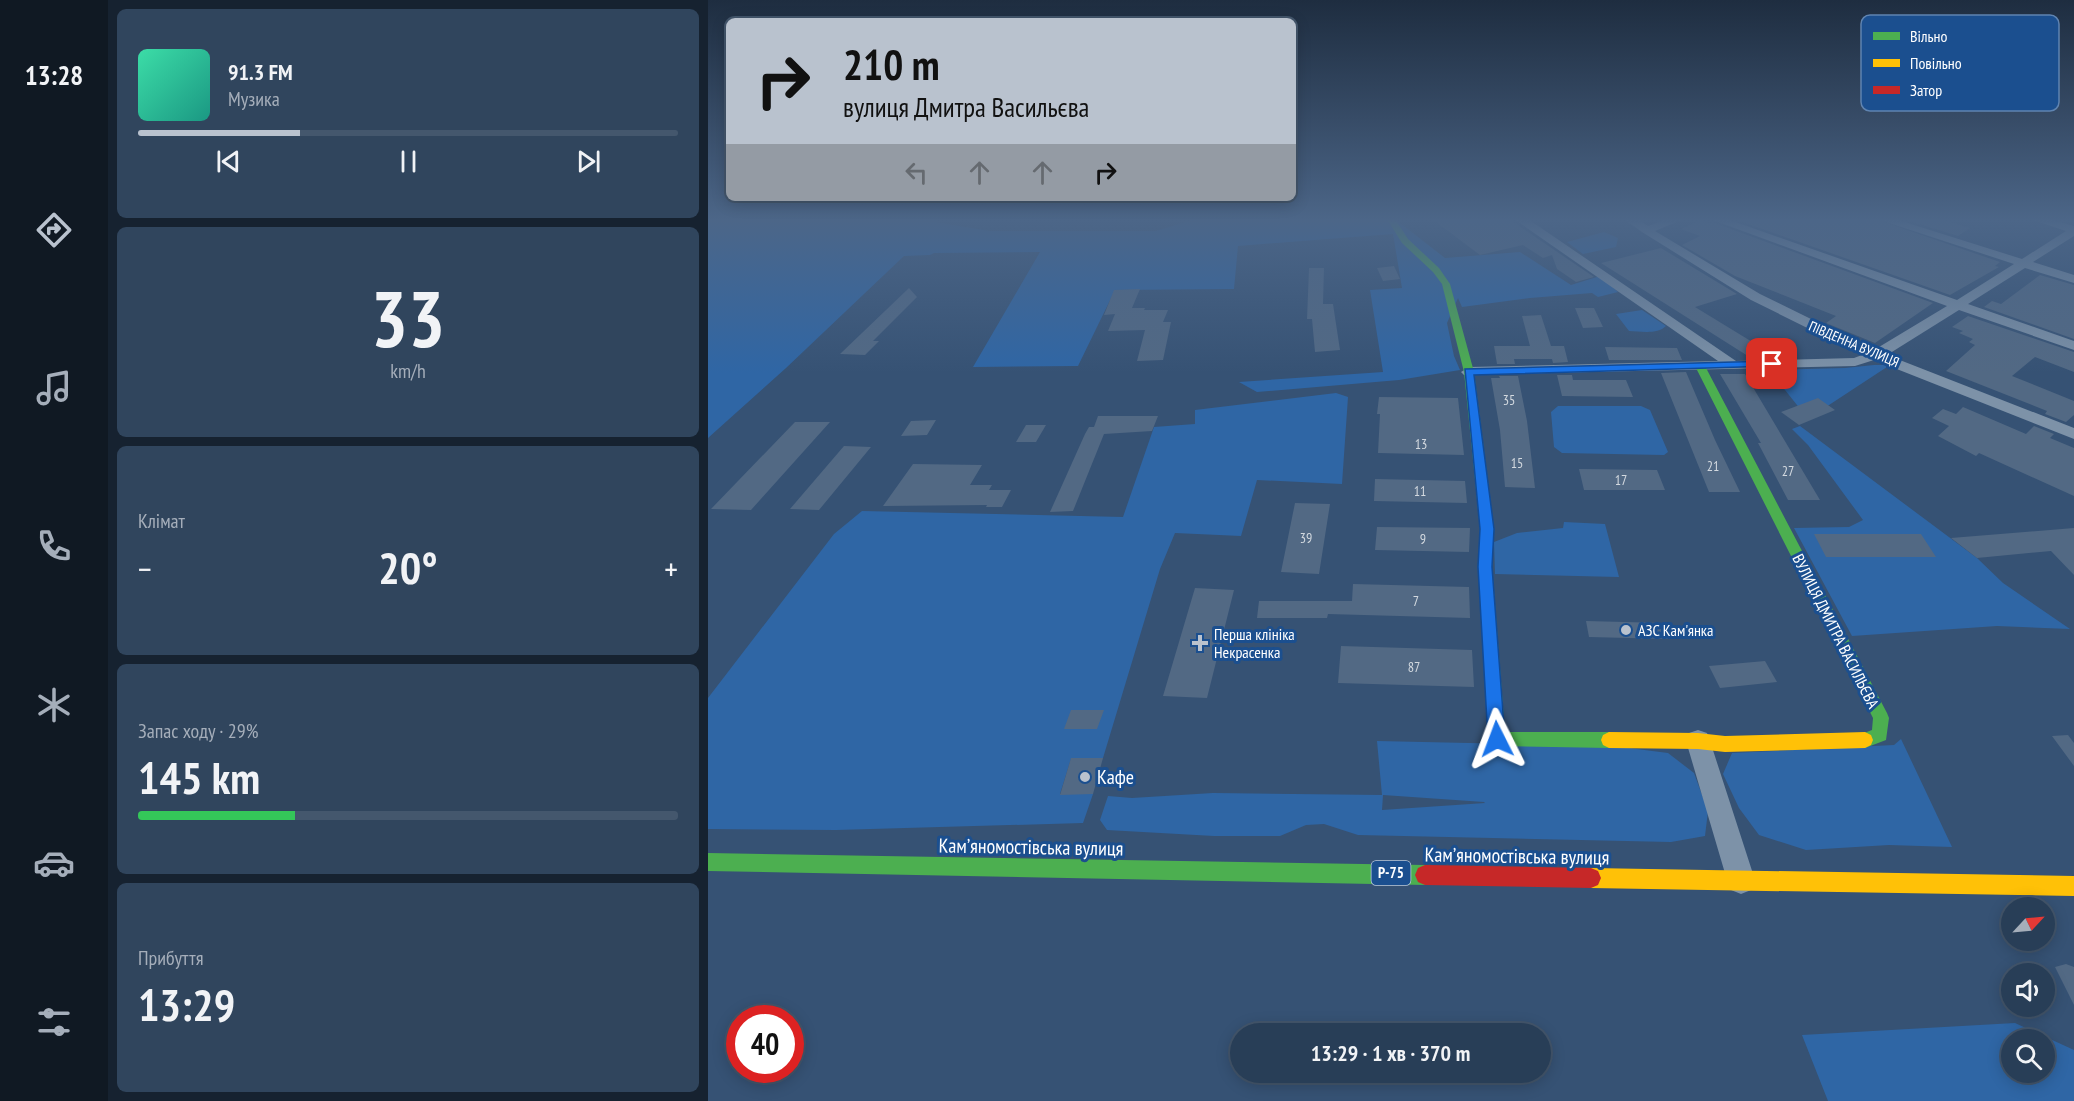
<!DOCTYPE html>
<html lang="uk">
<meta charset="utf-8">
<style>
:root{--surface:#283e57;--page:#30455d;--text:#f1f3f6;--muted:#a5aeba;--line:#44576d;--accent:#b9c2ce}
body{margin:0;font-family:"PT Sans Narrow",sans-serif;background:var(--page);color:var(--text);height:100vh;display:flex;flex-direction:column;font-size:22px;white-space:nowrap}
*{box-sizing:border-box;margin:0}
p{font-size:20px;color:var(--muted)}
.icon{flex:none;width:33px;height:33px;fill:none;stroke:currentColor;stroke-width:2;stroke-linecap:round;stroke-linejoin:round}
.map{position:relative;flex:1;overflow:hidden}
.details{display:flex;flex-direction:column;gap:9px;padding:9px;background:#162230;width:600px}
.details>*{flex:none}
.guide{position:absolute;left:18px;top:18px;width:570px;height:183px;border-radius:9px;box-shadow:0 3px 15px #0003,0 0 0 2px var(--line);background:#b9c2ce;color:#111;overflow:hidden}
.needle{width:39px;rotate:64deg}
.tools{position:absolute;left:1293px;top:897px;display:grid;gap:12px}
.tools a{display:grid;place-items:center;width:54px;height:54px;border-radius:50%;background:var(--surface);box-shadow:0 3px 15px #0003,0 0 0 2px var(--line);font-size:30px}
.speed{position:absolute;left:18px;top:1005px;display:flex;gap:12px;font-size:30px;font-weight:700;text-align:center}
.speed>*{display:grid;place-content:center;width:78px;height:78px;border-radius:50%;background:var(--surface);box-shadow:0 3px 15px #0003,0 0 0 2px var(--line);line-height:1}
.speed .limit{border:9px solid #d22;background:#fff;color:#111}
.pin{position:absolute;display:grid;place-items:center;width:51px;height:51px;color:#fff;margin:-26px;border-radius:12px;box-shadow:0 3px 9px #0006}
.me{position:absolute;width:66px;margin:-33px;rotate:357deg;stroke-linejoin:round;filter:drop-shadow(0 0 4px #0008)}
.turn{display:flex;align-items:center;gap:21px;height:126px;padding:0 18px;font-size:27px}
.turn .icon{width:78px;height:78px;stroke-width:2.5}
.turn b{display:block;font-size:42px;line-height:51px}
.lanes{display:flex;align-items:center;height:57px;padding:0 18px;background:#0003;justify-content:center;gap:30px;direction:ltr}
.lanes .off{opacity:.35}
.big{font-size:45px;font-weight:600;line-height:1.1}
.details .card{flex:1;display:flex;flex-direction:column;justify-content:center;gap:9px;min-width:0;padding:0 21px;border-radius:9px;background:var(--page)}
.details .dial{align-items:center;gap:0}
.dial b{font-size:78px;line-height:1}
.song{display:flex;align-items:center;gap:18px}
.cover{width:72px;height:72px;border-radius:9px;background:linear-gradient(135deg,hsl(160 70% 55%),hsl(170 70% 35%))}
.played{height:6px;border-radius:3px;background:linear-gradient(90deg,var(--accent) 30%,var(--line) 30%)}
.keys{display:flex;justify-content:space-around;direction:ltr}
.heat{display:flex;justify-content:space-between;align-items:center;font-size:33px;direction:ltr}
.charge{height:9px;border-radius:4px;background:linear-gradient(90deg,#34c759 29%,var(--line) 0)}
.trip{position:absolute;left:522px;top:1023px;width:321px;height:60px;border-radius:30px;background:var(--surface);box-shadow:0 3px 15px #0003,0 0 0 2px var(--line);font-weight:600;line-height:60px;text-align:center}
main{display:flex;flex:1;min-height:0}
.tabs{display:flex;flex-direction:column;width:108px;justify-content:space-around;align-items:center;background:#101923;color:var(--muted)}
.tabs .icon{width:42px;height:42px}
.tabs .selected{color:var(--accent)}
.tabs b{font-size:27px;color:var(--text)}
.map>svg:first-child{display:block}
.green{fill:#2f66a5;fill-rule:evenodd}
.building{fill:#526984}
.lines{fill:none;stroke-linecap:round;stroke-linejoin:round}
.street{fill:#7d92a8;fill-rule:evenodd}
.fast{fill:#4caf50;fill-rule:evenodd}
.slow{fill:#ffc107;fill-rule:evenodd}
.jam{fill:#c62828;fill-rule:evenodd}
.route{fill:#1a73e8;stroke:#114b97;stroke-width:1.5}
.poi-dot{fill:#b9c2ce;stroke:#1b4f8f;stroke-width:2}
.labels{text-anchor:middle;stroke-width:6;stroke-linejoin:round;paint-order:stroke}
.far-street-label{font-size:14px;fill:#fff;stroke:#1b4f8f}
.number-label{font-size:14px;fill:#d4dae0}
.shield{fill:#1b4f8f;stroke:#bbcadd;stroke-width:1.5}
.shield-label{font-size:15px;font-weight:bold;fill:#fff}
.poi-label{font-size:16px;fill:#fff;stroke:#1b4f8f;text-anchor:start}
.street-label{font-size:16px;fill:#fff;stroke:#1b4f8f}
.near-poi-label{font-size:20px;fill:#fff;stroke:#1b4f8f;text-anchor:start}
.near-street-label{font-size:20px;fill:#fff;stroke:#1b4f8f}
.key{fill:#1b4f8f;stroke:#5f84b1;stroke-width:1.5}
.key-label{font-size:16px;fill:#fff}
</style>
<main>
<nav class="tabs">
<b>13:28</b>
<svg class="icon selected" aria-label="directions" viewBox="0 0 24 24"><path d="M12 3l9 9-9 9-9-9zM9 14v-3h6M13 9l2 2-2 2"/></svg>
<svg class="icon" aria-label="music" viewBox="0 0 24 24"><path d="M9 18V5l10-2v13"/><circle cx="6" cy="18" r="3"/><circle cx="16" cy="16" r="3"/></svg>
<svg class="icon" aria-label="phone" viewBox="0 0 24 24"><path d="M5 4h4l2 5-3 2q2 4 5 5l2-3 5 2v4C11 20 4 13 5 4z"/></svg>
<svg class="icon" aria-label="climate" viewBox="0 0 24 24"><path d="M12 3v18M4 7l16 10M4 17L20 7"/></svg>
<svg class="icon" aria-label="car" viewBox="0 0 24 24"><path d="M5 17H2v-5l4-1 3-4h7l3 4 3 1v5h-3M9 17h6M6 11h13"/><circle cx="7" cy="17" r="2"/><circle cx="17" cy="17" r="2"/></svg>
<svg class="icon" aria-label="filters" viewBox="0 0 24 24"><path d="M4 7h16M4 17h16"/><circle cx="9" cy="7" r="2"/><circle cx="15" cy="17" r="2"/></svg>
</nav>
<section class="details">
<div class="card">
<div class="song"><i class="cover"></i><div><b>91.3 FM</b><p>Музика</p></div></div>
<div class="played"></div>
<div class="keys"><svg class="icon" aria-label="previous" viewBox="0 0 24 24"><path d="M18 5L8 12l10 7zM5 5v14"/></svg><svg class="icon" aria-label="pause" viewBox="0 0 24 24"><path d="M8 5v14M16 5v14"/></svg><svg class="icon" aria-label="next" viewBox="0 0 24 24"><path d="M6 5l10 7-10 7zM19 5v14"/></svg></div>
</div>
<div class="card dial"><b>33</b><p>km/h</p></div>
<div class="card"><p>Клімат</p>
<div class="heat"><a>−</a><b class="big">20°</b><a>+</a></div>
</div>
<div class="card"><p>Запас ходу · 29%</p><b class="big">145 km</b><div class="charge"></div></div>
<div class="card"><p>Прибуття</p><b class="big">13:29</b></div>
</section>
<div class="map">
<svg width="1366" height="1101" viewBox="0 0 1366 1101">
<rect width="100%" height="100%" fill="#365274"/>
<path class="green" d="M0,219H228L227,222L282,231H448L487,219H687L737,258L812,252L863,285L892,276L910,292L890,297L884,293L822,298L754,307L750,298L739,323L746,356L752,370L691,380L549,392L531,382L675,372L662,290L694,288L685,234L530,246L526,289L407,290L370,366L265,367L332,252L226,253L222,255L196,256L78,368L0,438Z
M896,232L910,238L908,247L875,254L859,242Z
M934,310L958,326C949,335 932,331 921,331L908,314Z
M1166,365H1182L1121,405L1097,415L1061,370L1137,368Z
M628,393L640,397L634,484L549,480L533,536L467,533L452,569L395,758L363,759L352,794H385L375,823L128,830L0,829V698L126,534L154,511L415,517L446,427L487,424V410Z
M850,406H933L942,410L960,452L956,455L854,453L846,447L843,412Z
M1092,426L1269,558L1295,583L1362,629L1289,626L1144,636L1086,528L1141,527L1155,520L1100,445L1084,429Z
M856,522L897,524L911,577L787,574L786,542L809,533L855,528Z
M1193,739L1244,847L1181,845L1098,850L1051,835L1031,808L1015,774L1024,753L1186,745Z
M669,741L905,746L960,753L986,773L1000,811L997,836L963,842L650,835L616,824L598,825L572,836H506L399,830L392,820L400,796L424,798L505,793L674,795ZM675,795L776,802L777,803L674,810Z
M1307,1023L1366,1050V1101H1120L1094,1035ZM1304,1040H1336V1072H1304Z"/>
<path class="building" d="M724,219H801L886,277L868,282L849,269L844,255L835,258L815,245L772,255Z
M1026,219H1167L1292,262L1287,266L1291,267L1242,295Z
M1195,219H1232L1262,228L1250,236Z
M993,220L1003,224L1004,222L1225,303L1167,343L1118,323L1128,316L1027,276L974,245L992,236L973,229Z
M953,248L1029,294L987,307L1064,354L1043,358L893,263Z
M686,266L692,279L675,281L669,268Z
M601,268H616L615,304H625L632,350L607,352L604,319H599Z
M1332,275L1366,285V339L1276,307L1284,301L1293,304Z
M201,288L209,297L165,341H171L157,355L132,354Z
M432,289L424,308H437L436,310H460L455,322H463L455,360L429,361L437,330L400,331L407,314L396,315L406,290Z
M867,308H886L895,327L875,328Z
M833,315L843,346H856L860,362L845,363L844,359H806L807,364H789L786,346H822L814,316Z
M1260,316L1366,352V372L1327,357L1304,376L1366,401V415L1358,422L1337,414L1339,411L1238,371L1267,345L1261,342L1265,339L1251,333L1255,331L1244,327Z
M897,347L969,348L974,360H901Z
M978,372L1007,440L1032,492H1001L953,373Z
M1012,374H1037L1112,500H1080L1050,443H1053Z
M849,375H864L865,380H918L925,397L854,396Z
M791,376H810L819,421L827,488L797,487L792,430L783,378H792Z
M671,397L750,398L756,455L670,453L672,414H669Z
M1110,398L1127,410L1091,425L1073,412Z
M1255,407L1318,434L1326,426L1346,434L1342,438L1366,448V496L1271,453L1268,456L1230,436L1241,426L1224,418L1235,409L1248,414Z
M390,416H450L444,431L396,434L365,511L342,512L377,434L381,427H386Z
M228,420L219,435L193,436L203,421Z
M87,422H122L43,510L3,509Z
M318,425H338L328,442H308Z
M136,446L163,447L111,510L82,509Z
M205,464L274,465L262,485H284L281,490H303L294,507H278L279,505L175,506Z
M871,469L949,470L957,490H876Z
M667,479L757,481L759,503L666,501Z
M587,503L622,504L611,574L573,572Z
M669,527L762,528L761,552L667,550Z
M1366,528V575L1343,551L1269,558L1243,538Z
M1106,534H1213L1228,557H1118Z
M645,584L761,587L762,618L620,614L619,618H549L551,601H644Z
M487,588L526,590L499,698L455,696Z
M878,621L955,623L960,639L881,637Z
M633,646L764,650L766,687L630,683Z
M1057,661L1069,682L1012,688L1001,666Z
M363,710H396L389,729H356Z
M1360,735L1366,743V766L1344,736Z
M363,758H395L385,794L352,795Z
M1358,964L1366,967V1005L1347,967Z"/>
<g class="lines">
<path class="street" d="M806,219H820L1028,361L1146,358L1154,355L1043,300L934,232L916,219H930L940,226L959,219H976L947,231L1052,294L1166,350L1239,306L1002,219H1019L1249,300L1306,264L1169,219H1187L1314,259L1358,231L1322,219H1341L1366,226V236L1325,262L1366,275V283L1317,268L1260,304L1366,341V350L1251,310L1179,355L1366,428V439L1166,360L1147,366L756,375L753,372L761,367L1010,361Z
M990,730L999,733L1002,741L1047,880L1043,890L1033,894L1023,890L1019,880L978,741L981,733Z"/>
<path class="fast" d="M679,219H687L700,239L731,268L742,284L766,372L786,529L784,567L797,732H901L907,735L909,740L907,745L901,748L789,746L783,744L781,739L770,567L772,529L756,372L734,284L725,272L694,243Z
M992,363L997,366L1179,713L1181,718L1178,740L1157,748L1151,745L1149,740L1151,735L1164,730L1165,718L987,366Z
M0,853L717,865L724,868L727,875L724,882L717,885L0,871Z"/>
<path class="slow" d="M901,732L990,733L1017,736L1157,732L1163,735L1165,740L1163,745L1157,748L1017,752L990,749L901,748L895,745L893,740L895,735Z
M883,868L1366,876V896L883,888L876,885L873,878L876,871Z"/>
<path class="jam" d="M717,865L883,868L890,871L893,878L890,885L883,888L717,885L710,882L707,875L710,868Z"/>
</g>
<linearGradient id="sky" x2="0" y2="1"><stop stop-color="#1e2d40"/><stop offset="0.59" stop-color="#4c6688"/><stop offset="1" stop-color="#4c6688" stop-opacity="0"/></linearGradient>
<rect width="1366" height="373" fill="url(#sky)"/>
<path class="route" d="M1064,361L1069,364L1067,366L766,375L786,529L784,567L797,739L795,744L789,747L783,744L780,739L770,567L772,529L757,369Z"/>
<g class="poi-dot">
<circle cx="918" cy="630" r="6"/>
<path d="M489 634h6v6h6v6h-6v6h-6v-6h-6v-6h6z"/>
<circle cx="377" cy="777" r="6"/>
</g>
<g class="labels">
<g class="far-street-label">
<text transform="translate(1146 344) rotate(23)" y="5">ПІВДЕННА ВУЛИЦЯ</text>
</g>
<g class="number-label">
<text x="801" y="405">35</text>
<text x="713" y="449">13</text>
<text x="809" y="468">15</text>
<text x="1005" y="471">21</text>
<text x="1080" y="476">27</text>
<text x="913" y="485">17</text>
<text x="712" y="496">11</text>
<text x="598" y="543">39</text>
<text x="715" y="544">9</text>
<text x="708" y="606">7</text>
<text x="706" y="672">87</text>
</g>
<rect class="shield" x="663.5" y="861" width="39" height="24" rx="4.5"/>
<g class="shield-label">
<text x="683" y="878">Р-75</text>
</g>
<g class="poi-label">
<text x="930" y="636">АЗС Кам'янка</text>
<text x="506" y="640">Перша клініка<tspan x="506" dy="18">Некрасенка</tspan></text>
</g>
<g class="street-label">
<text transform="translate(1128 631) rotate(63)" y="6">ВУЛИЦЯ ДМИТРА ВАСИЛЬЄВА</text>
</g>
<g class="near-poi-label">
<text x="389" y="784">Кафе</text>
</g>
<g class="near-street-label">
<text transform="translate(323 847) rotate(1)" y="7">Камʼяномостівська вулиця</text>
<text transform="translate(809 856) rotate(1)" y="7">Камʼяномостівська вулиця</text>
</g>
</g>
<rect x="1153" y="15" width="198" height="96" rx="9" class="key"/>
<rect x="1165" y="32" width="27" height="8" fill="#4caf50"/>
<rect x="1165" y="59" width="27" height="8" fill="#ffc107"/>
<rect x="1165" y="86" width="27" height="8" fill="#c62828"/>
<g class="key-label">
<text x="1202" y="42">Вільно</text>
<text x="1202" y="69">Повільно</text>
<text x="1202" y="96">Затор</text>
</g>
</svg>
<div class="tools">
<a><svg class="needle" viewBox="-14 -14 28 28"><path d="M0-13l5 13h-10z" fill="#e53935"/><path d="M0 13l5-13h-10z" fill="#a5aeba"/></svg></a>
<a><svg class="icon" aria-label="sound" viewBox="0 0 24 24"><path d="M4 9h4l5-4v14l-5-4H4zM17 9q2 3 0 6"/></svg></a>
<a><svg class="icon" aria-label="search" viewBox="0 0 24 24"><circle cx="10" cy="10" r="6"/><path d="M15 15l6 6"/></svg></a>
</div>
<div class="speed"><div class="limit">40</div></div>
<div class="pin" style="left:1064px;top:364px;background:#d93025"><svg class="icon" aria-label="arrive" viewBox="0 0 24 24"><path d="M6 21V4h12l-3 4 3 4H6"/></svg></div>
<svg class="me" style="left:789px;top:739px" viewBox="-20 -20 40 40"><path d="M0-17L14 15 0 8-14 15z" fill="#1a73e8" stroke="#fff" stroke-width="4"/></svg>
<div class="trip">13:29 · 1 хв · 370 m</div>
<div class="guide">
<div class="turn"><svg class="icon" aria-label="right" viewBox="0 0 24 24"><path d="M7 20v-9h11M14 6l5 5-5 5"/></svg><div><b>210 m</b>вулиця Дмитра Васильєва</div></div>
<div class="lanes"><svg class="icon off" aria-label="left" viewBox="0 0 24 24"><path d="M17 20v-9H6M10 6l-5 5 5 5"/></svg><svg class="icon off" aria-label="ahead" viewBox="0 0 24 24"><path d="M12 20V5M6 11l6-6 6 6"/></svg><svg class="icon off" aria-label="ahead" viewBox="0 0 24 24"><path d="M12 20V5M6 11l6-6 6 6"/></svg><svg class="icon" aria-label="right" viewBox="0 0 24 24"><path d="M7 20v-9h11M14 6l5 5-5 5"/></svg></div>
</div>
</div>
</main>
